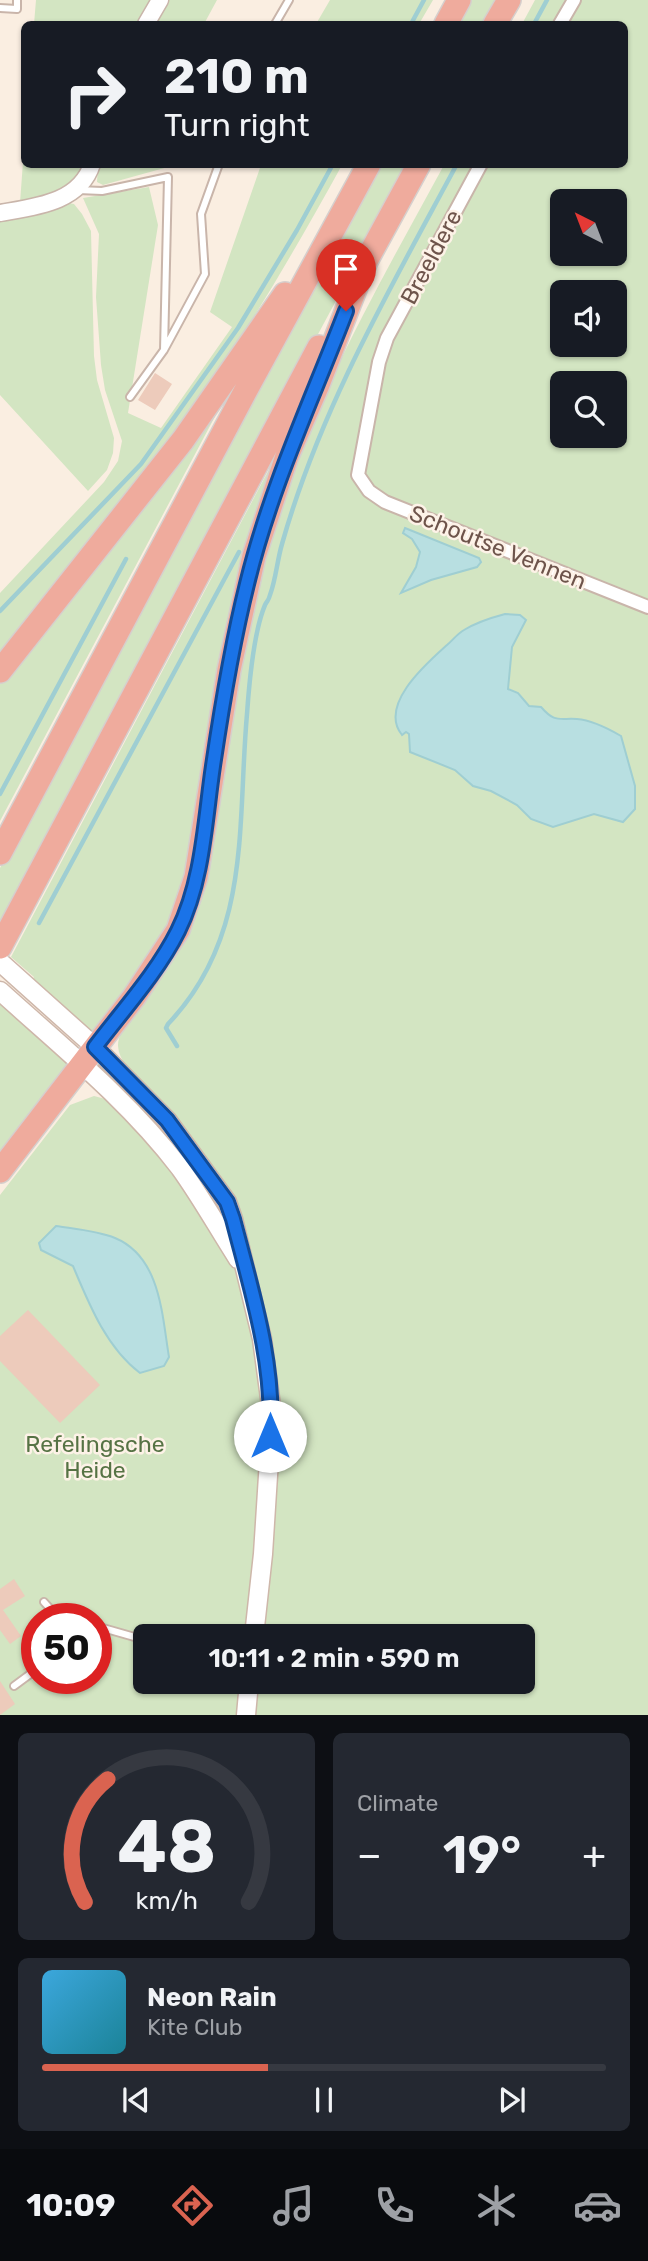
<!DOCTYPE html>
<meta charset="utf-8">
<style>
:root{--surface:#171b24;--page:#242831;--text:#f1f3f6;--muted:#9ea1a6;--line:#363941;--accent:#da6350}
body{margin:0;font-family:Rubik,sans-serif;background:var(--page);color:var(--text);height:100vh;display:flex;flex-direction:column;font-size:26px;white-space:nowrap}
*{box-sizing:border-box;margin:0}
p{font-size:23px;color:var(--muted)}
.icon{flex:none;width:38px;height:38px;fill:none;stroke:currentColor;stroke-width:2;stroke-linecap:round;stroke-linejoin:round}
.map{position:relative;height:1715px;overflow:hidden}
.details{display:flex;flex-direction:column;gap:18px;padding:18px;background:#0d0f14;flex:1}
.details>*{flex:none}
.banner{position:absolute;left:21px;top:21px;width:607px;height:147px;border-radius:10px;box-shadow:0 2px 5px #0004;background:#171b24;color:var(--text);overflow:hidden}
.needle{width:46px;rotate:318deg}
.buttons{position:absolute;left:550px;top:189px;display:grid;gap:14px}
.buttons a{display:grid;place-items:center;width:77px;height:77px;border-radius:10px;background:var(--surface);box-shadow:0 2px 5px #0004;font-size:35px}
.speed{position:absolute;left:21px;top:1603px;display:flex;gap:14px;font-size:35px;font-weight:700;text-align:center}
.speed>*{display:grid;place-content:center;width:91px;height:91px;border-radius:50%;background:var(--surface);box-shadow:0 2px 5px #0004;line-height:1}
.speed .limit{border:10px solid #d22;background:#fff;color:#111}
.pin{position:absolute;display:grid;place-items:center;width:60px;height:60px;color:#fff;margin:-72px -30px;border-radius:50% 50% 50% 0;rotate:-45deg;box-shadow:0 0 7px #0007}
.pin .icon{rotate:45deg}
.me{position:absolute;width:77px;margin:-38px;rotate:0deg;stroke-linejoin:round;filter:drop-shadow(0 0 5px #0008)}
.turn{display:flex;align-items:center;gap:24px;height:147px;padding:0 28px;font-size:32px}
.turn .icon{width:91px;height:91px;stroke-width:2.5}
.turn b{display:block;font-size:49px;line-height:60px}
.big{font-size:52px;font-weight:600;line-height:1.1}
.details .widget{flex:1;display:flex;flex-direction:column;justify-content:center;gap:10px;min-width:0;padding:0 24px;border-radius:10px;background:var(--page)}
.details .dial{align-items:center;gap:0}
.dial svg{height:182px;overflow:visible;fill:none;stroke:var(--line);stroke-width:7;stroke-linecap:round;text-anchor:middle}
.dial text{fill:var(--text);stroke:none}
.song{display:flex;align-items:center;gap:21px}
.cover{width:84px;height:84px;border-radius:10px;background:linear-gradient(135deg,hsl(200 70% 55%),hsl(190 70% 35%))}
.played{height:7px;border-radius:4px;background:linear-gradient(90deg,var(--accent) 40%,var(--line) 40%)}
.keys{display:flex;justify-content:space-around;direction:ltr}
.heat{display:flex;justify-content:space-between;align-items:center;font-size:38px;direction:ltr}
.details .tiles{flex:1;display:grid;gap:18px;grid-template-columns:1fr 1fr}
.widget:last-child{grid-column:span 2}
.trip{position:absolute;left:133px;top:1624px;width:402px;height:70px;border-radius:10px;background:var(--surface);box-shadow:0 2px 5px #0004;font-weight:600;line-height:70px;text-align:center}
.dock{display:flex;height:112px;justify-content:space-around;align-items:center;background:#090b0e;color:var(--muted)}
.dock .icon{width:49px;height:49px}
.dock .selected{color:var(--accent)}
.dock b{font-size:32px;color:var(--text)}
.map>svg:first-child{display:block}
.green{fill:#d3e5c2;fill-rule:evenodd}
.water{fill:#b8dfe1;stroke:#9fced2;stroke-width:2}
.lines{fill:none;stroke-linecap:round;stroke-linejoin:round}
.stream{stroke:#9fced2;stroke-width:4.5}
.building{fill:#edcbbb}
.service-casing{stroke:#c9b5aa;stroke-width:10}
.minor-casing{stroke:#c9b5aa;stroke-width:16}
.tertiary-casing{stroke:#c9b5aa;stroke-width:19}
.secondary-casing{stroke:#ceb7aa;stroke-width:21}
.motorway-casing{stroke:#d6cfcd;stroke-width:26}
.service{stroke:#fff;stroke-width:6}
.minor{stroke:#fff;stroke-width:12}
.tertiary{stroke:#fff;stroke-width:16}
.secondary{stroke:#fff;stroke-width:18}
.motorway{stroke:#efab9d;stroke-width:23}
.route-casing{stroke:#114b97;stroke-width:18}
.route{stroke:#1a73e8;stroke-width:12}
.labels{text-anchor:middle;stroke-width:5;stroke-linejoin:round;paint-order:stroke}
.street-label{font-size:23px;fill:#6e544b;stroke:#fdf2e7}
.park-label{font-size:23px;fill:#567344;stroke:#fdf2e7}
</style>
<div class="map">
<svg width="648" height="1715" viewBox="0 0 648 1715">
<rect width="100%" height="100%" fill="#faeee1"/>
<path class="green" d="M36,0H152L138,24H34Z
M166,0H217L204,24H153Z
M330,0H433L419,24H316Z
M468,0H500L487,24H455Z
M535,0H568L554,24H522Z
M578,0H648V1715H0V1195L70,1105L94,1096L109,1100L97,1067L101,1065L140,1082C131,1071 119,1061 118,1046C117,1027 148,996 159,980C169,967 180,951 187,935C194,922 200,906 204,891C213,861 215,828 220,797C232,724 241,650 259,578C295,430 372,297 444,165H477L394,334L486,165L625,164V24H564ZM562,201H614V254H562ZM562,292H614V345H562ZM562,383H614V436H562ZM37,1619H96V1678H37ZM145,1636H523V1682H145Z
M24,148V164L82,165C71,194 47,195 20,203Z
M98,165H169L168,167L103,185L97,182Z
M261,165H342C305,232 267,298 225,362C158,464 76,557 0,653V593L104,482L118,461L122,441L105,390L101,365L96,297L99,234L83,198L149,187L158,225L128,413L161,428L232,327L210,312Z
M378,165H409L139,667L0,931V868Z
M68,203L74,204L82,214L91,231L94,356L97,380L114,438L113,453L107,470L88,491L0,395V222L42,213Z
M244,362L0,821V679Z
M292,426L176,923L95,1032L91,1033L32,981L34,977L11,957Z
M0,1003L72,1063L0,1158Z"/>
<path class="water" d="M405,528L479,558L481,562L477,567L431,580L401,593L416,567L420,552L412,539L403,533Z
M505,614L520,615L526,620L512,647L508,689L518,693L529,706L541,707C555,723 558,718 577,719C591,720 609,729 621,736L635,786V809L623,822L594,814L553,827L531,819L517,805L491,791L473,786L455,770L410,752L409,734L406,732L402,735C378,705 427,663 447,645C453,640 457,634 464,630C477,622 490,618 505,614Z
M56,1226C75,1229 98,1231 115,1238C161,1257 162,1316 169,1357L164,1366L140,1373C106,1347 89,1304 73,1266L41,1250L39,1243Z"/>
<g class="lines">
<path class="stream" d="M411,24L424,0
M534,24L547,0
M0,611L141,464L238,328L297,230L333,164
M0,794L126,559
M39,923L239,552
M177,1046L166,1028L168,1024C252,936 237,826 247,714C249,685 254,631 265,605C268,599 268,602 270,595C276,579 277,561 282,544C320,409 391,287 457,164"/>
</g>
<path class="building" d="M155,373L172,384L155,410L138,400Z
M28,1310L100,1385L60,1423L0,1361V1336Z
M14,1579L25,1596L3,1610L21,1636L10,1644L0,1630V1589Z
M0,1681L15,1704L0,1715Z"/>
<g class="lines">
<defs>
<path id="service" d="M0,8L17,9V0
M275,24L289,0
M78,190L102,191L168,177L164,350
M130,397L164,350L205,274L201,214L219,164
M44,1602L54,1613L73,1619
M96,1626L145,1640
M14,1686L37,1669"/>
<path id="minor" d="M560,24L574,0
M481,164L387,338L379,362L358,475L369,491L385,502L648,607"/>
<path id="tertiary" d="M146,24L160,0
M0,213C34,207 80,203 92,164"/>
<path id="secondary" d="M0,962L95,1047L167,1120L227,1202L233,1219L262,1339L272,1413L263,1554L254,1636
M0,991C62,1047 129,1101 180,1168C201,1197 218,1228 238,1259
M246,1715L249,1682"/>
<path id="motorway" d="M446,24L459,0
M495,24L509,0
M359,274L419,164
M0,671L183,440L285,294
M0,853L246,390L369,164
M0,947L319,347
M0,1171L134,997L178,930L196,877L229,670L254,556L287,456L317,387L366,261"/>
</defs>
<use href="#service" class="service-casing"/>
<use href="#minor" class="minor-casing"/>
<use href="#tertiary" class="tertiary-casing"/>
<use href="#secondary" class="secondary-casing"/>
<use href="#motorway" class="motorway-casing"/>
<use href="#service" class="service"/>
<use href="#minor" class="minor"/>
<use href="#tertiary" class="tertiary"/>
<use href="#secondary" class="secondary"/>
<use href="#motorway" class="motorway"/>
</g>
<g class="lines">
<defs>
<path id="route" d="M270,1436C275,1363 251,1289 233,1219L227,1202L167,1120L95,1047C123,1010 157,973 178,931C203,881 205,820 213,766C222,705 232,644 247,584C270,489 311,402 346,311"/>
</defs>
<use href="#route" class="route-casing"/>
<use href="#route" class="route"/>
</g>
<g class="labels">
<g class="street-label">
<text transform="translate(431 257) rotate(-62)" y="8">Breeldere</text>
<text transform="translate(498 547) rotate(22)" y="8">Schoutse Vennen</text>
</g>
<g class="park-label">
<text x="95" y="1452">Refelingsche<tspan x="95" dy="26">Heide</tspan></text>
</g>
</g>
</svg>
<div class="buttons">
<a><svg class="needle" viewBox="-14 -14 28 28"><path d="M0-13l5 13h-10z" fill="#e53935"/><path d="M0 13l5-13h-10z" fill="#9ea1a6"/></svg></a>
<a><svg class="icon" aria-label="sound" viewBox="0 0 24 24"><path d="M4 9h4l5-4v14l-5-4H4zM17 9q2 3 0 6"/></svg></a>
<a><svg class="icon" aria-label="search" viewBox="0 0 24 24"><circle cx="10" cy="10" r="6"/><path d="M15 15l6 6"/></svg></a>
</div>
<div class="speed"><div class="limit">50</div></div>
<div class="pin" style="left:346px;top:311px;background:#d93025"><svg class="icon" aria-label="arrive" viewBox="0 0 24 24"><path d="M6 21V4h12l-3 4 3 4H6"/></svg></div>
<svg class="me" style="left:270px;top:1436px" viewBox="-20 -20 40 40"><circle r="19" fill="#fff"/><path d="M0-13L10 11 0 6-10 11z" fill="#1a73e8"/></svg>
<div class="trip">10:11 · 2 min · 590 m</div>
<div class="banner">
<div class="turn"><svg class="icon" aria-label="right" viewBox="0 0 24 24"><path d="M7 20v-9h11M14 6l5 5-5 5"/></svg><div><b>210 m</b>Turn right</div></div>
</div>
</div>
<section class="details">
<div class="tiles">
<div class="widget dial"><svg viewBox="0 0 100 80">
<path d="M14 69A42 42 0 1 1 86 69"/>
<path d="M14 69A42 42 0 0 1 24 15" stroke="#da6350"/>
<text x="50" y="56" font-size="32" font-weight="700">48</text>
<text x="50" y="72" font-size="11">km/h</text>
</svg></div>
<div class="widget"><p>Climate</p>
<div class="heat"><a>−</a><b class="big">19°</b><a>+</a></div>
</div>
<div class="widget">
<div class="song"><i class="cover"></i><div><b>Neon Rain</b><p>Kite Club</p></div></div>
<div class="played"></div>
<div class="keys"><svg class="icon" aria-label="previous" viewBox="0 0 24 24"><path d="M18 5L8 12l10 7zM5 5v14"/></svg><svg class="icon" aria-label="pause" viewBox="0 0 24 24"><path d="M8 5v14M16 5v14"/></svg><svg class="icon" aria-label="next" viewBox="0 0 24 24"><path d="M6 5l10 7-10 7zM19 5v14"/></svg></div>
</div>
</div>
</section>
<nav class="dock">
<b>10:09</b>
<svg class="icon selected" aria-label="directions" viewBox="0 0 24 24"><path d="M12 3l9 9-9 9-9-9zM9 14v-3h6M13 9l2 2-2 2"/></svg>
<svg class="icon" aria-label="music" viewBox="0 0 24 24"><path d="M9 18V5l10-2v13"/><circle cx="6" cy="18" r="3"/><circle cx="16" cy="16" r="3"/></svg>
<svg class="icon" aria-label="phone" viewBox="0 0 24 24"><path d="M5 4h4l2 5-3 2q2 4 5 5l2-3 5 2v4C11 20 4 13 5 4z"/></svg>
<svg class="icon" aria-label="climate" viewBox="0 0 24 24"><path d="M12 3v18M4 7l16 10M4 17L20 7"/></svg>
<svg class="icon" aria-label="car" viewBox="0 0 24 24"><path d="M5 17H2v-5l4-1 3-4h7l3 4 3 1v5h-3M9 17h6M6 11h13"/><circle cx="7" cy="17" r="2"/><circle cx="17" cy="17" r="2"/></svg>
</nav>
